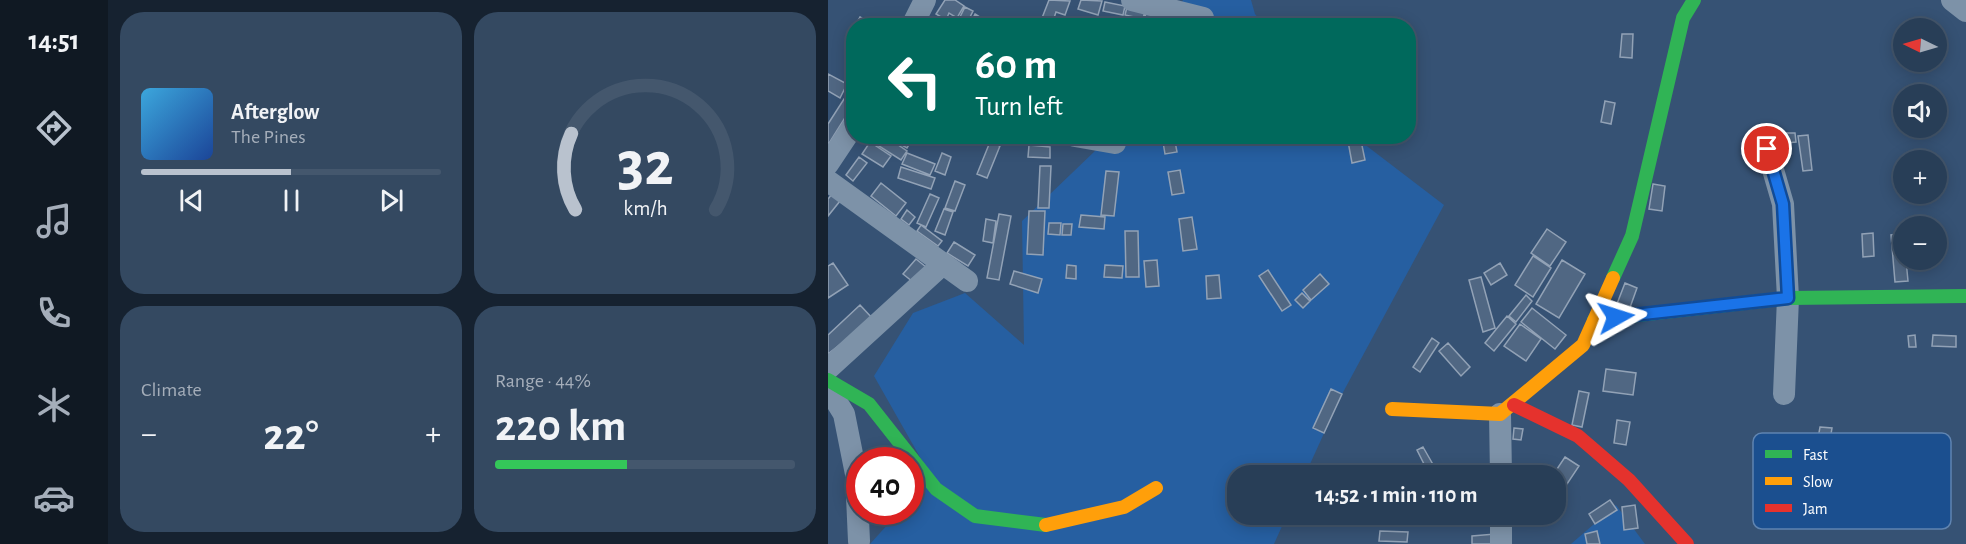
<!DOCTYPE html>
<meta charset="utf-8">
<style>
:root{--surface:#283e57;--page:#344961;--text:#f1f3f6;--muted:#a5aeba;--line:#44576d;--accent:#b9c2ce}
body{margin:0;font-family:"Alegreya Sans",sans-serif;background:var(--page);color:var(--text);height:100vh;display:flex;flex-direction:column;font-size:22px;white-space:nowrap}
*{box-sizing:border-box;margin:0}
p{font-size:20px;color:var(--muted)}
.icon{flex:none;width:33px;height:33px;fill:none;stroke:currentColor;stroke-width:2;stroke-linecap:round;stroke-linejoin:round}
.map{position:relative;flex:1;overflow:hidden}
.sheet{display:flex;flex-direction:column;gap:12px;padding:12px;background:#162230;width:720px}
.sheet>*{flex:none}
.top-card{position:absolute;left:18px;top:18px;width:570px;height:126px;border-radius:24px;box-shadow:0 3px 15px #0003,0 0 0 2px var(--line);background:#00695c;color:#fff;overflow:hidden}
.needle{width:39px;rotate:275deg}
.buttons{position:absolute;left:1065px;top:18px;display:grid;gap:12px}
.buttons a{display:grid;place-items:center;width:54px;height:54px;border-radius:50%;background:var(--surface);box-shadow:0 3px 15px #0003,0 0 0 2px var(--line);font-size:30px}
.speed{position:absolute;left:18px;top:447px;display:flex;gap:12px;font-size:30px;font-weight:700;text-align:center}
.speed>*{display:grid;place-content:center;width:78px;height:78px;border-radius:50%;background:var(--surface);box-shadow:0 3px 15px #0003,0 0 0 2px var(--line);line-height:1}
.speed .limit{border:9px solid #d22;background:#fff;color:#111}
.pin{position:absolute;display:grid;place-items:center;width:51px;height:51px;color:#fff;margin:-26px;border:3px solid #fff;border-radius:50%;box-shadow:0 2px 6px #0007}
.me{position:absolute;width:66px;margin:-33px;rotate:84deg;stroke-linejoin:round;filter:drop-shadow(0 0 4px #0008)}
.turn{display:flex;align-items:center;gap:21px;height:126px;padding:0 30px;font-size:27px}
.turn .icon{width:78px;height:78px;stroke-width:2.5}
.turn b{display:block;font-size:42px;line-height:51px}
.big{font-size:45px;font-weight:700;line-height:1.1}
.sheet .card{flex:1;display:flex;flex-direction:column;justify-content:center;gap:9px;min-width:0;padding:0 21px;border-radius:24px;background:var(--page)}
.sheet .dial{align-items:center;gap:0}
.dial svg{height:156px;overflow:visible;fill:none;stroke:var(--line);stroke-width:7;stroke-linecap:round;text-anchor:middle}
.dial text{fill:var(--text);stroke:none}
.song{display:flex;align-items:center;gap:18px}
.cover{width:72px;height:72px;border-radius:9px;background:linear-gradient(135deg,hsl(200 70% 55%),hsl(220 70% 35%))}
.played{height:6px;border-radius:3px;background:linear-gradient(90deg,var(--accent) 50%,var(--line) 50%)}
.keys{display:flex;justify-content:space-around;direction:ltr}
.heat{display:flex;justify-content:space-between;align-items:center;font-size:33px;direction:ltr}
.charge{height:9px;border-radius:4px;background:linear-gradient(90deg,#34c759 44%,var(--line) 0)}
.sheet .tiles{flex:1;display:grid;gap:12px;grid-template-columns:repeat(2,1fr)}
.trip{position:absolute;left:399px;top:465px;width:339px;height:60px;border-radius:24px;background:var(--surface);box-shadow:0 3px 15px #0003,0 0 0 2px var(--line);font-weight:700;line-height:60px;text-align:center}
main{display:flex;flex:1;min-height:0}
.tab-bar{display:flex;flex-direction:column;width:108px;justify-content:space-around;align-items:center;background:#101923;color:var(--muted)}
.tab-bar .icon{width:42px;height:42px}
.tab-bar .on{color:var(--accent)}
.tab-bar b{font-size:27px;color:var(--text)}
.map>svg:first-child{display:block}
.green{fill:#265fa1}
.building{fill:#506783;stroke:#92a2b6;stroke-width:1.5}
.lines{fill:none;stroke-linecap:round;stroke-linejoin:round}
.street{stroke:#7d92a8;stroke-width:22}
.fast{stroke:#30b455;stroke-width:14}
.slow{stroke:#ff9f0a;stroke-width:14}
.jam{stroke:#e5322d;stroke-width:14}
.route-casing{stroke:#114b97;stroke-width:15}
.route{stroke:#1a73e8;stroke-width:10}
.key{fill:#1b4f8f;stroke:#5f84b1;stroke-width:1.5}
.key-label{font-size:16px;fill:#fff}
</style>
<main>
<nav class="tab-bar">
<b>14:51</b>
<svg class="icon on" aria-label="directions" viewBox="0 0 24 24"><path d="M12 3l9 9-9 9-9-9zM9 14v-3h6M13 9l2 2-2 2"/></svg>
<svg class="icon" aria-label="music" viewBox="0 0 24 24"><path d="M9 18V5l10-2v13"/><circle cx="6" cy="18" r="3"/><circle cx="16" cy="16" r="3"/></svg>
<svg class="icon" aria-label="phone" viewBox="0 0 24 24"><path d="M5 4h4l2 5-3 2q2 4 5 5l2-3 5 2v4C11 20 4 13 5 4z"/></svg>
<svg class="icon" aria-label="climate" viewBox="0 0 24 24"><path d="M12 3v18M4 7l16 10M4 17L20 7"/></svg>
<svg class="icon" aria-label="car" viewBox="0 0 24 24"><path d="M5 17H2v-5l4-1 3-4h7l3 4 3 1v5h-3M9 17h6M6 11h13"/><circle cx="7" cy="17" r="2"/><circle cx="17" cy="17" r="2"/></svg>
</nav>
<section class="sheet">
<div class="tiles">
<div class="card">
<div class="song"><i class="cover"></i><div><b>Afterglow</b><p>The Pines</p></div></div>
<div class="played"></div>
<div class="keys"><svg class="icon" aria-label="previous" viewBox="0 0 24 24"><path d="M18 5L8 12l10 7zM5 5v14"/></svg><svg class="icon" aria-label="pause" viewBox="0 0 24 24"><path d="M8 5v14M16 5v14"/></svg><svg class="icon" aria-label="next" viewBox="0 0 24 24"><path d="M6 5l10 7-10 7zM19 5v14"/></svg></div>
</div>
<div class="card dial"><svg viewBox="0 0 100 80">
<path d="M14 69A42 42 0 1 1 86 69"/>
<path d="M14 69A42 42 0 0 1 12 30" stroke="#b9c2ce"/>
<text x="50" y="56" font-size="32" font-weight="700">32</text>
<text x="50" y="72" font-size="11">km/h</text>
</svg></div>
<div class="card"><p>Climate</p>
<div class="heat"><a>−</a><b class="big">22°</b><a>+</a></div>
</div>
<div class="card"><p>Range · 44%</p><b class="big">220 km</b><div class="charge"></div></div>
</div>
</section>
<div class="map">
<svg width="1138" height="544" viewBox="0 0 1138 544">
<rect width="100%" height="100%" fill="#365274"/>
<path class="green" d="M355,0H423L427,14L436,25L341,26Z
M276,137H527L616,205L513,396L477,475L410,476V514L459,515L446,544H42L71,512H82L83,497L101,473L46,376L85,313L137,293L196,345L194,221L268,150Z
M788,505L817,544H743Z"/>
<path class="building" d="M117,0H127L136,6L129,18L121,13L118,20L108,14Z
M221,0L242,1L237,15L228,12L225,21L214,18Z
M253,0L274,1L270,15L250,9Z
M277,2L297,6L295,15L275,11Z
M137,7L145,11L139,23L131,19Z
M299,7L317,11L315,19L297,15Z
M318,13L326,15L323,26H314Z
M147,14L155,19L152,26H141Z
M32,17L47,26H27Z
M794,34H805L804,58L792,57Z
M0,74L19,84L12,98L0,91Z
M16,99L25,105L0,145V124Z
M777,101L787,103L783,124L773,122Z
M958,133H967L968,142L958,143Z
M980,135L984,170L975,171L970,136Z
M46,136H57L79,151L73,160L43,141Z
M74,136H86L79,148L70,143Z
M101,136H123L118,145Z
M334,136H346L349,152L337,154Z
M519,136H532L537,160L524,163Z
M42,142L63,156L55,167L34,154Z
M162,142L172,146L159,178L149,174Z
M201,145L222,147V158L200,157Z
M79,153L107,164L102,175L74,164Z
M114,153L123,157L117,175L107,171Z
M31,157L39,163L25,181L18,175Z
M212,166H223L221,208H210Z
M73,167L107,178L103,189L70,178Z
M352,170L356,193L344,195L340,172Z
M278,171L291,172L286,216L273,215Z
M127,181L137,185L127,211L117,208Z
M53,183L78,203L68,216L43,196Z
M825,184L837,186L834,211L821,209Z
M4,194L12,201L0,216V199Z
M102,194L111,198L98,227L89,223Z
M116,209L125,212L117,235L107,231Z
M79,210L87,217L81,225L73,219Z
M201,211H217L215,255L199,254Z
M171,214L183,216L171,280L159,278Z
M253,215L277,217L276,229L251,227Z
M364,217L369,249L355,251L351,219Z
M158,219L168,221L165,243L155,241Z
M221,223H233L232,235L220,234Z
M235,224H244L243,235H234Z
M93,225L114,241L110,246L89,231Z
M719,229L738,242L722,266L703,253Z
M297,231H310L311,277H298Z
M1045,233L1046,256L1035,257L1034,234Z
M1076,233V260H1078L1080,281L1067,282L1063,235Z
M126,242L147,255L140,266L119,253Z
M705,256L723,268L705,297L687,285Z
M88,259L108,275L95,290L75,274Z
M329,260L331,286L318,287L316,261Z
M734,260L757,274L731,318L708,304Z
M5,263L20,285L0,298V266Z
M672,263L679,275L663,285L656,273Z
M239,265L248,266V279L238,278Z
M277,265L295,266L294,278L276,277Z
M440,270L463,305L454,311L431,276Z
M186,271L214,279L210,293L182,284Z
M492,274L501,284L483,300L475,290Z
M391,275L393,298L379,299L378,276Z
M653,277L667,328L655,332L641,280Z
M797,283L809,288L800,313L787,309Z
M474,293L482,301L475,308L467,300Z
M698,295L704,301L688,322L681,316Z
M32,305L45,319L0,354V335Z
M704,308L738,335L727,349L693,322Z
M679,316L688,324L666,351L657,343Z
M692,324L713,339L698,361L676,346Z
M1087,335L1088,347H1081L1080,336Z
M1105,335L1128,336V347L1104,346Z
M604,338L611,343L592,372L585,367Z
M620,343L642,367L633,376L611,351Z
M778,369L808,373L805,395L775,391Z
M503,389L514,394L496,433L485,428Z
M751,391L761,393L754,427L744,425Z
M789,420L802,422L798,445L786,443Z
M992,427L1004,428L1001,446L989,444Z
M686,428L695,429L693,440L685,439Z
M595,447L607,468L600,472L589,450Z
M737,457L751,466L739,484L725,475Z
M545,464L549,476H533L531,468Z
M782,500L789,510L767,524L761,514Z
M807,505L810,528L796,530L794,507Z
M552,531L580,532L579,542L551,541Z
M769,531L772,544H759L757,534Z
M667,534L668,544H644V536Z"/>
<g class="lines">
<path class="street" d="M304,0L375,18
M1124,0L1138,11
M84,26L97,0
M247,136L287,143
M939,149L955,204L960,298L956,394
M0,164L26,125
M0,181L139,281
M0,369L115,264
M0,388L16,414L28,474L31,541
M672,414L673,476
M673,514V544"/>
<path class="fast" d="M785,278L804,236L855,18L866,0
M766,320L960,298L1138,296
M0,380L41,404L108,489L147,516L218,525"/>
<path class="slow" d="M564,409L672,414L755,345L785,278
M218,525L296,507L328,488"/>
<path class="jam" d="M686,405L750,436L801,480L859,544"/>
</g>
<g class="lines">
<defs>
<path id="route" d="M788,317L960,298L955,204L939,149"/>
</defs>
<use href="#route" class="route-casing"/>
<use href="#route" class="route"/>
</g>
<rect x="925" y="433" width="198" height="96" rx="9" class="key"/>
<rect x="937" y="450" width="27" height="8" fill="#30b455"/>
<rect x="937" y="477" width="27" height="8" fill="#ff9f0a"/>
<rect x="937" y="504" width="27" height="8" fill="#e5322d"/>
<g class="key-label">
<text x="975" y="460">Fast</text>
<text x="975" y="487">Slow</text>
<text x="975" y="514">Jam</text>
</g>
</svg>
<div class="buttons">
<a><svg class="needle" viewBox="-14 -14 28 28"><path d="M0-13l5 13h-10z" fill="#e53935"/><path d="M0 13l5-13h-10z" fill="#a5aeba"/></svg></a>
<a><svg class="icon" aria-label="sound" viewBox="0 0 24 24"><path d="M4 9h4l5-4v14l-5-4H4zM17 9q2 3 0 6"/></svg></a>
<a>+</a>
<a>−</a>
</div>
<div class="speed"><div class="limit">40</div></div>
<div class="pin" style="left:939px;top:149px;background:#d93025"><svg class="icon" aria-label="arrive" viewBox="0 0 24 24"><path d="M6 21V4h12l-3 4 3 4H6"/></svg></div>
<svg class="me" style="left:788px;top:317px" viewBox="-20 -20 40 40"><path d="M0-17L14 15 0 8-14 15z" fill="#1a73e8" stroke="#fff" stroke-width="4"/></svg>
<div class="trip">14:52 · 1 min · 110 m</div>
<div class="top-card">
<div class="turn"><svg class="icon" aria-label="left" viewBox="0 0 24 24"><path d="M17 20v-9H6M10 6l-5 5 5 5"/></svg><div><b>60 m</b>Turn left</div></div>
</div>
</div>
</main>
